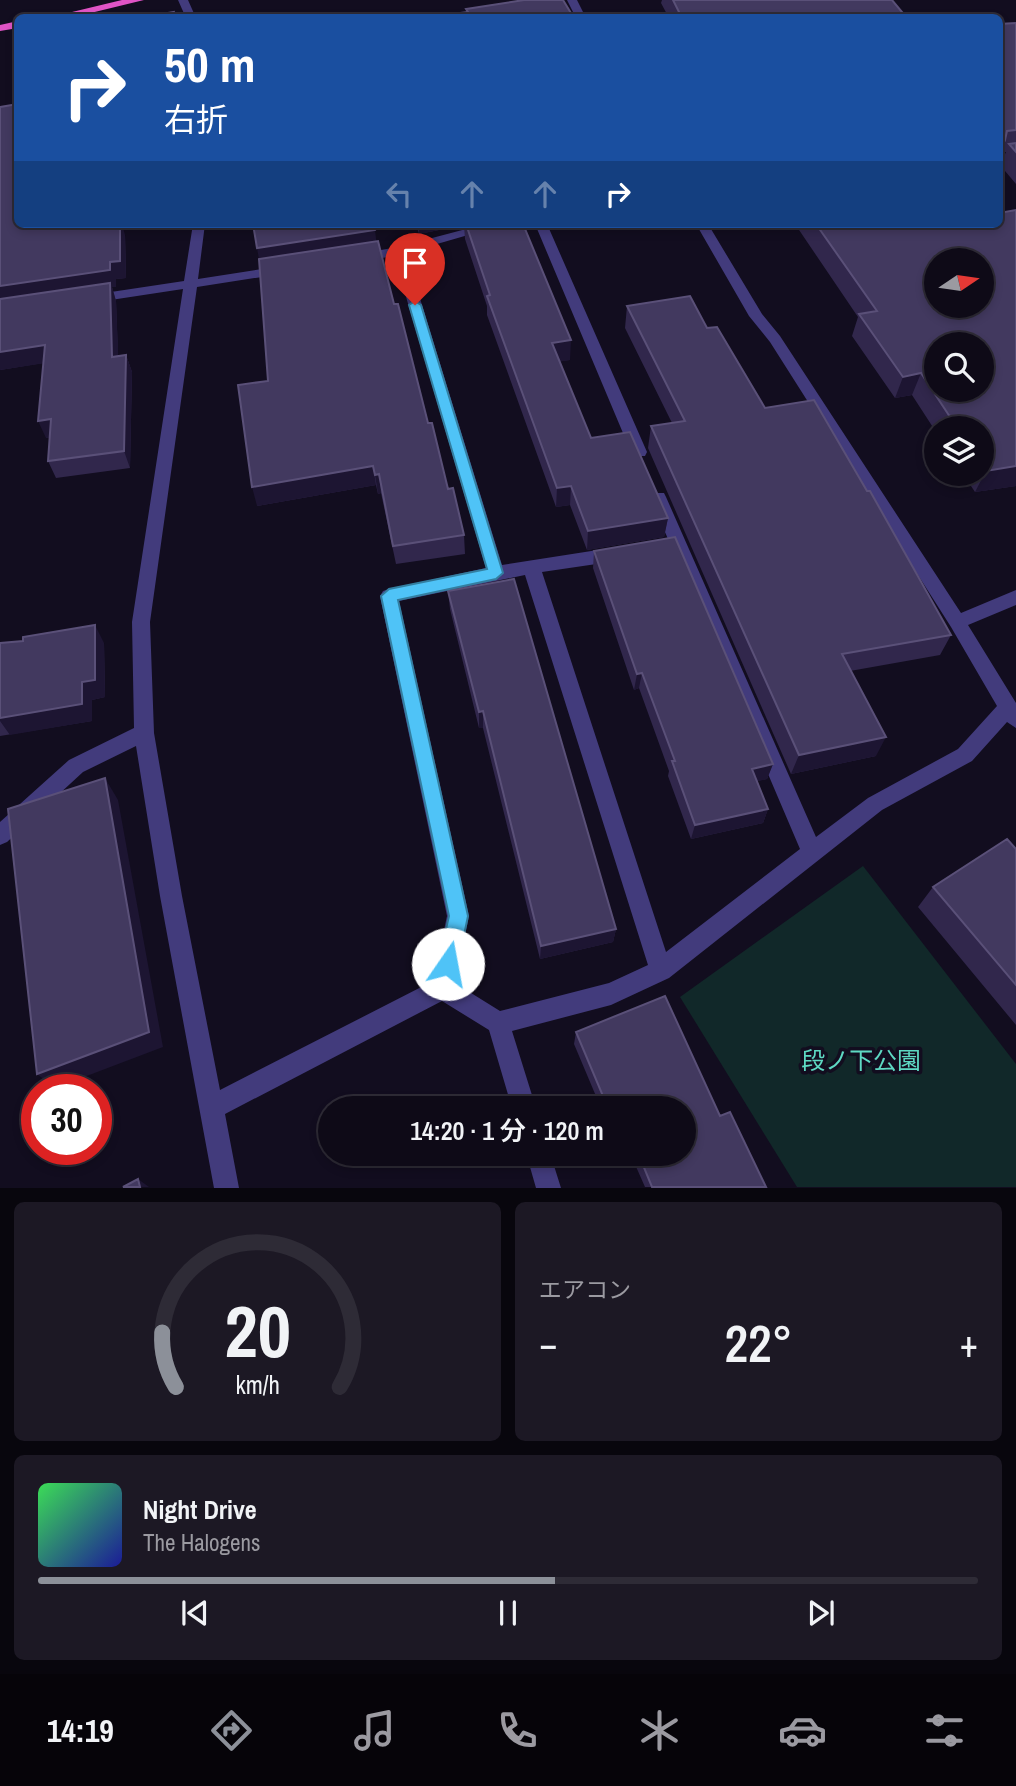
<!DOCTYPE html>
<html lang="ja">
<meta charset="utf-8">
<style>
:root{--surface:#0e0a17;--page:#1c1824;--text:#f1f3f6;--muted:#9b9aa1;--line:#2e2b36;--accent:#8c9099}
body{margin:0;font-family:"Archivo Narrow","Noto Sans JP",sans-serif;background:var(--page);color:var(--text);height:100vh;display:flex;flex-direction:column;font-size:26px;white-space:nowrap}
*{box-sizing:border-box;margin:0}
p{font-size:23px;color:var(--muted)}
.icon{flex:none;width:38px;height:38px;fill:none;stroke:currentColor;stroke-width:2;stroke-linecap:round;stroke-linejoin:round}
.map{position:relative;height:1188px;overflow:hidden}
.sheet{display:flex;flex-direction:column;gap:14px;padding:14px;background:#08060d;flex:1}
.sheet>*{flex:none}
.guide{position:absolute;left:14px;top:14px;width:989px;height:214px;border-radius:10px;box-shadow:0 4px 10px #0003,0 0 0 2px var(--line);background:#1a4fa0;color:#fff;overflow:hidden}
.needle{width:46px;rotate:77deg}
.tools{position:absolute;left:924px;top:248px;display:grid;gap:14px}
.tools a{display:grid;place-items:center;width:70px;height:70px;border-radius:50%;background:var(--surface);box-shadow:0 4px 10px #0003,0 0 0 2px var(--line);font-size:35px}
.speed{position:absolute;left:21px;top:1074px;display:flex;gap:14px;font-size:35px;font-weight:700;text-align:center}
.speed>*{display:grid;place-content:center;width:91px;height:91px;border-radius:50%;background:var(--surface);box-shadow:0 4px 10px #0003,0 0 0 2px var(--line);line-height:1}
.speed .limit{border:10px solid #d22;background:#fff;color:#111}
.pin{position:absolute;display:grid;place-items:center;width:60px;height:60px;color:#fff;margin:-72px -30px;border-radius:50% 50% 50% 0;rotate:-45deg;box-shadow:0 0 7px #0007}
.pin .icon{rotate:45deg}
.me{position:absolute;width:77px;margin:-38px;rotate:12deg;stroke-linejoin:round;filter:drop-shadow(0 0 5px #0008)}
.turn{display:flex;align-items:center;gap:24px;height:147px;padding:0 35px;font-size:32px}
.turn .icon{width:91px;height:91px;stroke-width:2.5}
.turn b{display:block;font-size:49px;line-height:60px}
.lanes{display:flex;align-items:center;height:66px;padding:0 35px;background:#0003;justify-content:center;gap:35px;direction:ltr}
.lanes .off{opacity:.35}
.big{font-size:52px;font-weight:600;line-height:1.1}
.sheet .widget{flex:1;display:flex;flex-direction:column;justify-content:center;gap:10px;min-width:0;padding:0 24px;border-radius:10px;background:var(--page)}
.sheet .dial{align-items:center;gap:0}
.dial svg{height:182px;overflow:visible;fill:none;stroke:var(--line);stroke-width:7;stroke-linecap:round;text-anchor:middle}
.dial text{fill:var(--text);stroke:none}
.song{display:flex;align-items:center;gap:21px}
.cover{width:84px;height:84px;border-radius:10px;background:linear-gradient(135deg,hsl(130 70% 55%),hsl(240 70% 35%))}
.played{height:7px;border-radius:4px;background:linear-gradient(90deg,var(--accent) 55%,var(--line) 55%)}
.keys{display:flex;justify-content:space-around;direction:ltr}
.heat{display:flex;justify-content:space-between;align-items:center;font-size:38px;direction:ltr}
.sheet .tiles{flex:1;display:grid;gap:14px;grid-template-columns:1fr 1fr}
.widget:last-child{grid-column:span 2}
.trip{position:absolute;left:318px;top:1096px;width:378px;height:70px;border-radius:35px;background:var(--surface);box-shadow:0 4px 10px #0003,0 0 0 2px var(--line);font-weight:600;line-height:70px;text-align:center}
.menu{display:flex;height:112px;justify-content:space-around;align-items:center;background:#060409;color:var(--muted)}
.menu .icon{width:49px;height:49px}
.menu .on{color:var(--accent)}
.menu b{font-size:32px;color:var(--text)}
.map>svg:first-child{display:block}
.green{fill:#112829}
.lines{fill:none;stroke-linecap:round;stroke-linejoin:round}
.minor{fill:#423b7c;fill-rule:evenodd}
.trunk{fill:#e054c6;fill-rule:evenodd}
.wall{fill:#31274c}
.shaded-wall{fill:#1d1532}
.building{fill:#42395f;stroke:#5a5078;stroke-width:2;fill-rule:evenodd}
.route{fill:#4fc3f7;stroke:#337fa1;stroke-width:2}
.labels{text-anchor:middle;stroke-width:7;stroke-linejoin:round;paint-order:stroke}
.near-park-label{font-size:24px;fill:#5ed9c3;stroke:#120d1f}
</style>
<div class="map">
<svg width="1016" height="1188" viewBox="0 0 1016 1188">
<rect width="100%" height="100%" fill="#120d1f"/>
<path class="green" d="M863,866L1016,1064V1187H797L680,997Z"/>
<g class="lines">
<path class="minor" d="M178,0H188L196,18H186Z
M567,0H577L586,18H576Z
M1016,153V161L999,163V155Z
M193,224H205L198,279L281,266L288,270L281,274L197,287L150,622L154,733L182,896L220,1090L433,981L447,916L380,596L383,591L389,589L486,568L394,256L358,262L353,261V255L398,247L485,224H506L406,253L502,565L617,547L623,549L625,554L623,559L617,561L542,572L666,952L800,849L673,551L655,554L649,553L647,548L649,543L668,539L650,497L652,493H664L666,497L816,837L868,798L958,749L997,706L951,627L770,342L749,316L696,224H708L762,314L780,336L961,613L1016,590V605L968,625L1016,703V728L1007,722L972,761L882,810L669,978L611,1005L512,1031L536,1108H512L489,1030L442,1001L225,1114L239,1188H214L160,896L136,746L83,772L7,842L0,845V822L69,760L134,728L132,622L183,289L91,303L84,299L91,295L184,281ZM525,575L648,965L609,983L500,1011L455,983L469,916L399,601Z
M535,224H547L647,452L645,456H633L631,452Z
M526,1153H550L561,1188H536Z"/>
<path class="trunk" d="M122,0H144L70,18H47Z
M18,21V28L0,31V25Z"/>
</g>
<path class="wall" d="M662,0H673L907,18H669L661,3Z
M1016,23V184L1000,165L1006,152H1000L999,154V24Z
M0,107L18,224L125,235L126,278L116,279V287H112L116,301L118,356L126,355L132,372L130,468L56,478L48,461L50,437L46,438L43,363L0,370Z
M416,224H523L570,360L559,361L591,438L668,518L664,537L587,550L570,505L556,507L487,315V306L465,239L464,225L419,234Z
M795,224H999L1016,486L975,492L963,474H982V429H936V432L912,395L895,398L852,336L858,317Z
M377,242L428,423L448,489L464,535L465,554L396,564L381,493L378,494L376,485L257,506L268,381Z
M627,306L707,328L765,408L951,635L940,655L850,671L876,756L791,774L648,448L651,426L672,423L625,328Z
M594,551L773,764L767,779L757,781L768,809L763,823L691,839L668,776L669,771L639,688L634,690L593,568Z
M448,591L616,929L613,942L540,959L483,728H479L450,609Z
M0,643H104L105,697L92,700V721L0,736Z
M1016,849V1025L918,907L933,887Z
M576,1032L720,1116L766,1187H645L630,1153H684V1108H601L574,1044Z"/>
<path class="shaded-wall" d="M120,224H122L125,235L126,278L116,279V287H112L116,301L119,374L0,304V286L110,262Z
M419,224H464V225L419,234Z
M375,230L377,247L260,265L257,248Z
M571,340L570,360L551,363L552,343Z
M45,345L52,362L0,370V352Z
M126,355L132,372L130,468L124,451Z
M921,373L912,395L895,398L903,377Z
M51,419L59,436L46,438L38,421Z
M373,466L376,485L257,506L252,487Z
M1016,466V486L975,492L986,471Z
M379,474L381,493L378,494L375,475Z
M571,486L570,505L556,507L557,488Z
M668,518L664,537L587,550L588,531Z
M95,625L104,643L105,697L92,700V721L10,735L0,721V718L82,682Z
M642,673L639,688L634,690L637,674Z
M483,711V728H479V712Z
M886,737L876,756L791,774L799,755Z
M773,764L767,779L746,784L752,769Z
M105,778L118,800L163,1047L55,1088L37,1074Z
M768,809L763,823L691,839L695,825Z
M616,929L613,942L540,959L541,946Z
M138,1179L149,1187H140Z"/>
<path class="building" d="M524,0H563L574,18H422L468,12L466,9Z
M673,0H892L907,18H682Z
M174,12L176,18H140Z
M1016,23V130L1007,131L1005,140L999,134V24Z
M18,104V224H120V261L110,262V270L0,286V107Z
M1016,143V152L1009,144Z
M1016,210V466L986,471L982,465V429H958L921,373L903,377L859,314L877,311L816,224H999V213ZM936,261H982V306H936ZM936,345H982V390H936Z
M253,224H374L375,230L257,248Z
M466,224H523L571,340L552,343L591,438L630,432L668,518L588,531L571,486L557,488L487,296L490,295Z
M378,241L394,304H398L428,423H432L448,489L453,488L464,535L393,546L379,474L375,475L373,466L252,487L238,385L268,381L259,259Z
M110,283L112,357L126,355L124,451L48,461L51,419L38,421L45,345L0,352V299Z
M690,296L707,328L717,327L765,408L814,400L867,491H870L951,635L842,654L886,737L799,755L651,426L685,421L627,306Z
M675,537L773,764L752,769L768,809L695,825L672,761H675L642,673L637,674L594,551Z
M514,579L616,929L541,946L483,711L479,712L448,591Z
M95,625V680L82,682V704L0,718V643L23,641V637Z
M105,778L149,1032L37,1074L8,809Z
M1007,839L1016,849V985L933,887Z
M665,996L720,1116L730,1112L766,1187H652L638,1153H684V1108H608L576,1032Z
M138,1179L140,1187H123Z"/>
<path class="route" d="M415,301L421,305L503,573L496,579L398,600L468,916L458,964L455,971L448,974L441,971L438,964L449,916L381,596L389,589L487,569L409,305Z"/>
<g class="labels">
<g class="near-park-label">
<text x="861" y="1069">段ノ下公園</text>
</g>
</g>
</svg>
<div class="tools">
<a><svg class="needle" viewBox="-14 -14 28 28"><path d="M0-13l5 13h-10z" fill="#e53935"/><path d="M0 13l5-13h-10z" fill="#9b9aa1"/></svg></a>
<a><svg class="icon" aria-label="search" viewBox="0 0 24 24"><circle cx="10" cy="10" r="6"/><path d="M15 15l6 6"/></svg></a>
<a><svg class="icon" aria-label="layers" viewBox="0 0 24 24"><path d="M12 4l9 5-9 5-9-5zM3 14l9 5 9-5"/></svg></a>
</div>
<div class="speed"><div class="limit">30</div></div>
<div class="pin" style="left:415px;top:305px;background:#d93025"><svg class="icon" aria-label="arrive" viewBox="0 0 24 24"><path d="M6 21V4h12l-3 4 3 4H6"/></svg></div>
<svg class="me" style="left:448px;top:964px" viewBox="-20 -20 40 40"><circle r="19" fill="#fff"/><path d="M0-13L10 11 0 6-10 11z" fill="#4fc3f7"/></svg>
<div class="trip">14:20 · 1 分 · 120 m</div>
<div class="guide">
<div class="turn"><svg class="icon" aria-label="right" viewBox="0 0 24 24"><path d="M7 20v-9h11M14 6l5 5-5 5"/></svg><div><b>50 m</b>右折</div></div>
<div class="lanes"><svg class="icon off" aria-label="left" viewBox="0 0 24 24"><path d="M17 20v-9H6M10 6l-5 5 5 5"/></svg><svg class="icon off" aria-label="ahead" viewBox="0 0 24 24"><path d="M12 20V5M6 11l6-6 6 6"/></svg><svg class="icon off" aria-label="ahead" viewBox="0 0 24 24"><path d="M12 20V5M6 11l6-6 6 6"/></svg><svg class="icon" aria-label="right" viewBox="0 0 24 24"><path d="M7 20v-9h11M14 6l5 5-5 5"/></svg></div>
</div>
</div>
<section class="sheet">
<div class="tiles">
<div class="widget dial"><svg viewBox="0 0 100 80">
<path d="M14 69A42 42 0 1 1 86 69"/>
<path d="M14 69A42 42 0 0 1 8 45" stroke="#8c9099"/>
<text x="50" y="56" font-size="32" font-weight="700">20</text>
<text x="50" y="72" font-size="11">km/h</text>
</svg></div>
<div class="widget"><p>エアコン</p>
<div class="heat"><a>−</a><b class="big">22°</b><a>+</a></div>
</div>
<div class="widget">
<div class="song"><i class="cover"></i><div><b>Night Drive</b><p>The Halogens</p></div></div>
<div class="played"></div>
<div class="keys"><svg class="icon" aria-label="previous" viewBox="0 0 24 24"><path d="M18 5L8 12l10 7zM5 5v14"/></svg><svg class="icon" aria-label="pause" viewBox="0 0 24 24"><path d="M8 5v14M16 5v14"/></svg><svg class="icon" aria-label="next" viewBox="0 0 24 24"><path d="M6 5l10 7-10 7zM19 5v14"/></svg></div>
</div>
</div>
</section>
<nav class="menu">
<b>14:19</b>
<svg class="icon on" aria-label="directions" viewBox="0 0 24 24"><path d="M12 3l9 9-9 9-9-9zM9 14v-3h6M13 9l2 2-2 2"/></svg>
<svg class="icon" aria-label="music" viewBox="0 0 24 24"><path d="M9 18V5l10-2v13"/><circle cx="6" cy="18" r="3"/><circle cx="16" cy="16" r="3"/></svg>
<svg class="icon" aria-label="phone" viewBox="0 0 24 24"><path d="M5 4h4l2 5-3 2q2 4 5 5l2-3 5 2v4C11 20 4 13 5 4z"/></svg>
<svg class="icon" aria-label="climate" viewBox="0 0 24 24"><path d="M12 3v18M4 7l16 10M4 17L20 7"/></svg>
<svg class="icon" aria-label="car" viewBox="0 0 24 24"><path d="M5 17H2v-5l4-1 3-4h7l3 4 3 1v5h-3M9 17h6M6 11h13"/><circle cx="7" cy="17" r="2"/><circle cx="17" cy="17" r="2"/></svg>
<svg class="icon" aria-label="filters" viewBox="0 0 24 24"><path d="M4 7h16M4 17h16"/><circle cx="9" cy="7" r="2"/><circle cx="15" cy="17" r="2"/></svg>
</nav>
